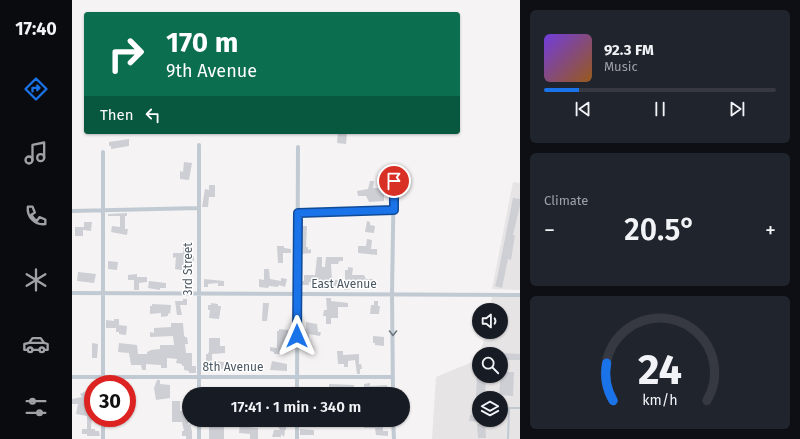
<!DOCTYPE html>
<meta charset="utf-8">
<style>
:root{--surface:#171b24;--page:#20242c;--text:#f1f3f6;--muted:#9ea1a6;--line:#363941;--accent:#1a73e8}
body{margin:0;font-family:"Fira Sans",sans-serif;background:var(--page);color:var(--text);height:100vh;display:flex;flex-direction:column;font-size:15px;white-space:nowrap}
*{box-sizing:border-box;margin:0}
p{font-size:13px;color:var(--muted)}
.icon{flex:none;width:22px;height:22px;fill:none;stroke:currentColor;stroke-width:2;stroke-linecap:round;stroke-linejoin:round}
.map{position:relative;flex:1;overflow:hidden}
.drawer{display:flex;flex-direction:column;gap:10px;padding:10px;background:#0d0f14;width:280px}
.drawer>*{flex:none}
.top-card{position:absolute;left:12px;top:12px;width:376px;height:122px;border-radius:4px;box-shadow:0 1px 3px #0004;background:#0b6e4f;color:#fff;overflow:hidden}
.tools{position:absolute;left:400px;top:303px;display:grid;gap:8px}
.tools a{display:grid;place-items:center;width:36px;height:36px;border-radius:50%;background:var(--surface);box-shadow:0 1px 3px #0004;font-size:20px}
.speed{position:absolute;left:12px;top:375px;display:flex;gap:8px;font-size:20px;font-weight:700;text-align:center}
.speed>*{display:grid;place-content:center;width:52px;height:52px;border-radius:50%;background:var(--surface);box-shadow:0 1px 3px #0004;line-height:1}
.speed .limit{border:6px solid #d22;background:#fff;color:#111}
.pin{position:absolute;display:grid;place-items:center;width:34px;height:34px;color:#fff;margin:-17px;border:2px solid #fff;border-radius:50%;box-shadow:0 1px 4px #0007}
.me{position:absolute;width:44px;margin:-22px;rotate:0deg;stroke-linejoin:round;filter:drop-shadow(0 0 3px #0008)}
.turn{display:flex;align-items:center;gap:14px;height:84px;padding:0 16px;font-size:18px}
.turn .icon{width:52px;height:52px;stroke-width:2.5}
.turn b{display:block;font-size:28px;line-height:34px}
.then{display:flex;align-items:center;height:38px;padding:0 16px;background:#0003;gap:8px;font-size:15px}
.big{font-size:30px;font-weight:600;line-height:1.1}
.drawer .card{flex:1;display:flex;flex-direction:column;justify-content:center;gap:6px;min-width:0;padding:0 14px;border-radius:6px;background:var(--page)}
.drawer .dial{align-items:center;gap:0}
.dial svg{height:104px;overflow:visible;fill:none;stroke:var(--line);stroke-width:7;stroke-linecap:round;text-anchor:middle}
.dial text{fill:var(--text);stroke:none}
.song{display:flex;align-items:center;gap:12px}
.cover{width:48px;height:48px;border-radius:6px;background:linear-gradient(135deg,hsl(260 70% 55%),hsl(30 70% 35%))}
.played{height:4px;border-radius:2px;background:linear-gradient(90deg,var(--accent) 15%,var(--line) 15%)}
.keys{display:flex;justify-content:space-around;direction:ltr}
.heat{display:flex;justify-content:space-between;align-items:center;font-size:22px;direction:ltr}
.trip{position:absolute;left:110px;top:387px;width:228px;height:40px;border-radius:20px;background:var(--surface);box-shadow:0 1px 3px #0004;font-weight:600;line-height:40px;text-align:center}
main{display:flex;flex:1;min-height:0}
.menu{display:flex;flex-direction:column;width:72px;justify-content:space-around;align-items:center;background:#090b0e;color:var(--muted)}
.menu .icon{width:28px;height:28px}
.menu .current{color:var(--accent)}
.menu b{font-size:18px;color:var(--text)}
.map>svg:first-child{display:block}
.education{fill:#e6e4e5;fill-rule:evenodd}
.building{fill:#cdcfd5}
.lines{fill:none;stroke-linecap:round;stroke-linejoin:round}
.service{stroke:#c1cad2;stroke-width:2}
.minor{stroke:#c1cad2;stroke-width:4}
.oneway{stroke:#6e7983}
.route-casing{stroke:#114b97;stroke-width:10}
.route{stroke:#1a73e8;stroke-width:7}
.labels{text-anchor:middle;stroke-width:3;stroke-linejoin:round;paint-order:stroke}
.street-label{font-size:12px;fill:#4a5661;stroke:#fff}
</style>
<main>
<nav class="menu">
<b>17:40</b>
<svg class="icon current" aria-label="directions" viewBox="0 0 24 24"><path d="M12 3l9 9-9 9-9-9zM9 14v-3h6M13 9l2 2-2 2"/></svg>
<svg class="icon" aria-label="music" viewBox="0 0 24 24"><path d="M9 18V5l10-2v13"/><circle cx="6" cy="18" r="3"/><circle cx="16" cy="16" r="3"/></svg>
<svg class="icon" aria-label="phone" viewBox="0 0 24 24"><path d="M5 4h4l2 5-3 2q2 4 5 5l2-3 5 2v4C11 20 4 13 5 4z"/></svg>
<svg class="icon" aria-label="climate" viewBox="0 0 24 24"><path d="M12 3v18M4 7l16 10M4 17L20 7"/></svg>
<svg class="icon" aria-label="car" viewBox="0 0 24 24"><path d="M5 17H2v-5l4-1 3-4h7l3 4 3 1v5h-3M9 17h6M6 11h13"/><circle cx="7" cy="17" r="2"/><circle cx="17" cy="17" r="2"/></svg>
<svg class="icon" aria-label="filters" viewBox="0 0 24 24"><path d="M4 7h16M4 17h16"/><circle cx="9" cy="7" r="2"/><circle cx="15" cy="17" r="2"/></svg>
</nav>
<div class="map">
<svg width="448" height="439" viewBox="0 0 448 439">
<rect width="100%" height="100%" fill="#f5f3f3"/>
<path class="education" d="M441,182L448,183V290L420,289Z
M420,297H448V439H360L364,377L405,360L407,356V376H429V354H408L414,332H429V310H417ZM407,398H429V420H407Z"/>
<path class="building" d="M266,132L275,133L274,144L265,143Z
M57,139V146L39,149V146H37V142Z
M112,162L120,163L117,180L108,179V171L111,172Z
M298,181H302L301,188H312V201L297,202L294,196H286L285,191L296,189Z
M137,185H143V197H137L136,207H130L133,189L137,190Z
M441,198L448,199V206L441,235H443L439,260L436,259L430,288L423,286L425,279Z
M55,213V216H53V229H56L55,235L39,232L40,226L48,227V216H36V214Z
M295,221L298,222V225L303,226L302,233L293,232Z
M12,222H20L19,231L11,230V236H3V227H12Z
M229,226H235L234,247H236V250L239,249V253L229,254Z
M295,239L300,240L299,249H305V255L286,253V246H294Z
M205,246H212V248L219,249V253H211V263H206Z
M111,247H116V256H122V262H116V271L103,269L104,257L101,258V253H111Z
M245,257H250V267H253L254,257H271V261H267L266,264H259L260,280H273V270H276V267L281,268L280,275H292L294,279H301L300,288L284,287L285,283L277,282V290H272V287L253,286V284L237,282V285H229V281H232V275H243Z
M36,261L46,262L45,270L36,269Z
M192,269H197L198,279L209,281V278L215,279L213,287L207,285L206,287L197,286L196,288L187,287V279L192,280Z
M6,272L24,274L22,283L5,281Z
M65,274V277H75V282L67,283V290H62V280H56V275Z
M132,279L152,281V286H146V283L136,284V287H132Z
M77,281L94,283V288H88V290L76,288Z
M254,298H259V301L276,303V307H266V318H259V324H254V316H251L252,310H255Z
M111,299H115V305H108L110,315H105L103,301H111Z
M302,301H306V306H308L307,314H298L299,305H302Z
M139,303L146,304V306H149L147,319L137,318L138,310H136V305H139Z
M191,303H197L195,321H190Z
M80,304L99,305L98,314L96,313V316L89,317V313L78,314V306H80Z
M42,319H47V325L55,326L54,335L47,334V332H44V328H34V320L42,321Z
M234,322L245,324L246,332H249L248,336L237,334V338L229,337V329H234Z
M99,323H111L112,335L113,337H115L116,344H113L114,353H120V366H124V373H117V371L112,370V366H110V364L104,363L105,359L95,358V368H89V365L74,364V370H70L69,365H59L57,353L46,352L47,343L65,345L66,354H75V352L79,350L88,349V345H102L101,336L78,337V332L82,333V328L99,327Z
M207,329L216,330V338H213V348H209V354H202V352L198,351V347L205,348V331H207Z
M301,336L312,337V346L303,345V343H301Z
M137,338H148V346H153V353L140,354V361L152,362L151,369L140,368V370H134V354H136L137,351Z
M20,343L26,344L25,358H20Z
M265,351H271V355L287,354V364H289L290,369H288V374H285L283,360L276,361V367H272V364H266Z
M429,353L448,354V360H429Z
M200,361L215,364V371L198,370Z
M160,363L190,366V370H160Z
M429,372H442L441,396L427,395Z
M405,376H414L413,398H404Z
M85,380H88V384L98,385V398L84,400L82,388Z
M298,383V386L315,385L316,390H310L308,394H298V391H292V384Z
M257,384L282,385V390L266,391V394H254V390H257Z
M14,391L19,399H21L19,429H23V431H27L28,436H15V434H10V429H15V416L4,414L6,404H0V399L10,397L8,394Z
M100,401H108V411H116V425L118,424L120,431V439H114V436H110V431H112L110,422H100Z
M403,409L407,410V422L397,421L398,415H403Z
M133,420H160V426H152V439H137V427H133Z
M206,420L210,426L216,420L219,422L214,427V430H213L212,437L209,434V437H200L202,430H208L203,422Z
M292,421L311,425V431H316V436L304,435L303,428H292Z
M168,423H175V427L186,428V439H178V434L167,433Z
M405,424H413L414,438H406Z
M228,429L242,430V435H228Z"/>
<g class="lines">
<path class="service" d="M429,408H448
M436,439L437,408"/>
<path class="minor" d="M0,211L127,208
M226,213L322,210
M0,293L448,295
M0,377H321
M31,384V152
M127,394V145
M225,394L226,147
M321,394L320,294L322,167
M127,420V439
M321,420L322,439
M31,439V418
M225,439V420"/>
</g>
<defs><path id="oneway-chevron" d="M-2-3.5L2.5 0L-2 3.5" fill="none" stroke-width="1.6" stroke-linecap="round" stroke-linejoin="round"/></defs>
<use class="oneway" href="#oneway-chevron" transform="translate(321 333) rotate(90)"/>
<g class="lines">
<defs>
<path id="route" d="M225,336L226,213L322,210V181"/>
</defs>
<use href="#route" class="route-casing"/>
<use href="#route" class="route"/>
</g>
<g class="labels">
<g class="street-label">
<text transform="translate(116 269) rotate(-90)" y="4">3rd Street</text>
<text x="272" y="288">East Avenue</text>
<text x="161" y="371">8th Avenue</text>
</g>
</g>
</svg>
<div class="tools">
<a><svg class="icon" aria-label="sound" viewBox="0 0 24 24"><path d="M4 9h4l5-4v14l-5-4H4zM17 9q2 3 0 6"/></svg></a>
<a><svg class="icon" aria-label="search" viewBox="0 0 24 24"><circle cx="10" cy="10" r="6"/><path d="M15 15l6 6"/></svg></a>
<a><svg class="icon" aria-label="layers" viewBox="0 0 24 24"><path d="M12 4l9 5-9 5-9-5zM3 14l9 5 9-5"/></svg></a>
</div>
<div class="speed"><div class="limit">30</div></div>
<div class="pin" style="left:322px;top:181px;background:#d93025"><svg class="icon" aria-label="arrive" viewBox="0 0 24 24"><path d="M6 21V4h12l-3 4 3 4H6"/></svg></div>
<svg class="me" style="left:225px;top:336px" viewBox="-20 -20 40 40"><path d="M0-17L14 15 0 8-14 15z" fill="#1a73e8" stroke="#fff" stroke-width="4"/></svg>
<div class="trip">17:41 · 1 min · 340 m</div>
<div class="top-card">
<div class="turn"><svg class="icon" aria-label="right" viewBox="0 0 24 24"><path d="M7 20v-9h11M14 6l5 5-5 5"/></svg><div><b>170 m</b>9th Avenue</div></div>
<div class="then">Then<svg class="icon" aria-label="left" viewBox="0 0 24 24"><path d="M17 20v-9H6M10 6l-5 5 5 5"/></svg></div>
</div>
</div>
<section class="drawer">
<div class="card">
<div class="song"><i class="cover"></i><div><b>92.3 FM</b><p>Music</p></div></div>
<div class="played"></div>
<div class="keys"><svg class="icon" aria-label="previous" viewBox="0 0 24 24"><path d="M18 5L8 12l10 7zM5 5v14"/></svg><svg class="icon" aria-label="pause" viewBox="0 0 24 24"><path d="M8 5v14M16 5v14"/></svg><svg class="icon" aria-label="next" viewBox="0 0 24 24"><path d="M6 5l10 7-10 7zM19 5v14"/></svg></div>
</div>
<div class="card"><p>Climate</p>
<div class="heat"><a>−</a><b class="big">20.5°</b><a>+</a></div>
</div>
<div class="card dial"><svg viewBox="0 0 100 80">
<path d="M14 69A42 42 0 1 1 86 69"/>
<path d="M14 69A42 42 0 0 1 9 40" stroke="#1a73e8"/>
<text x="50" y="56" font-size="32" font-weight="700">24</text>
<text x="50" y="72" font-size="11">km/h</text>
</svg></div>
</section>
</main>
